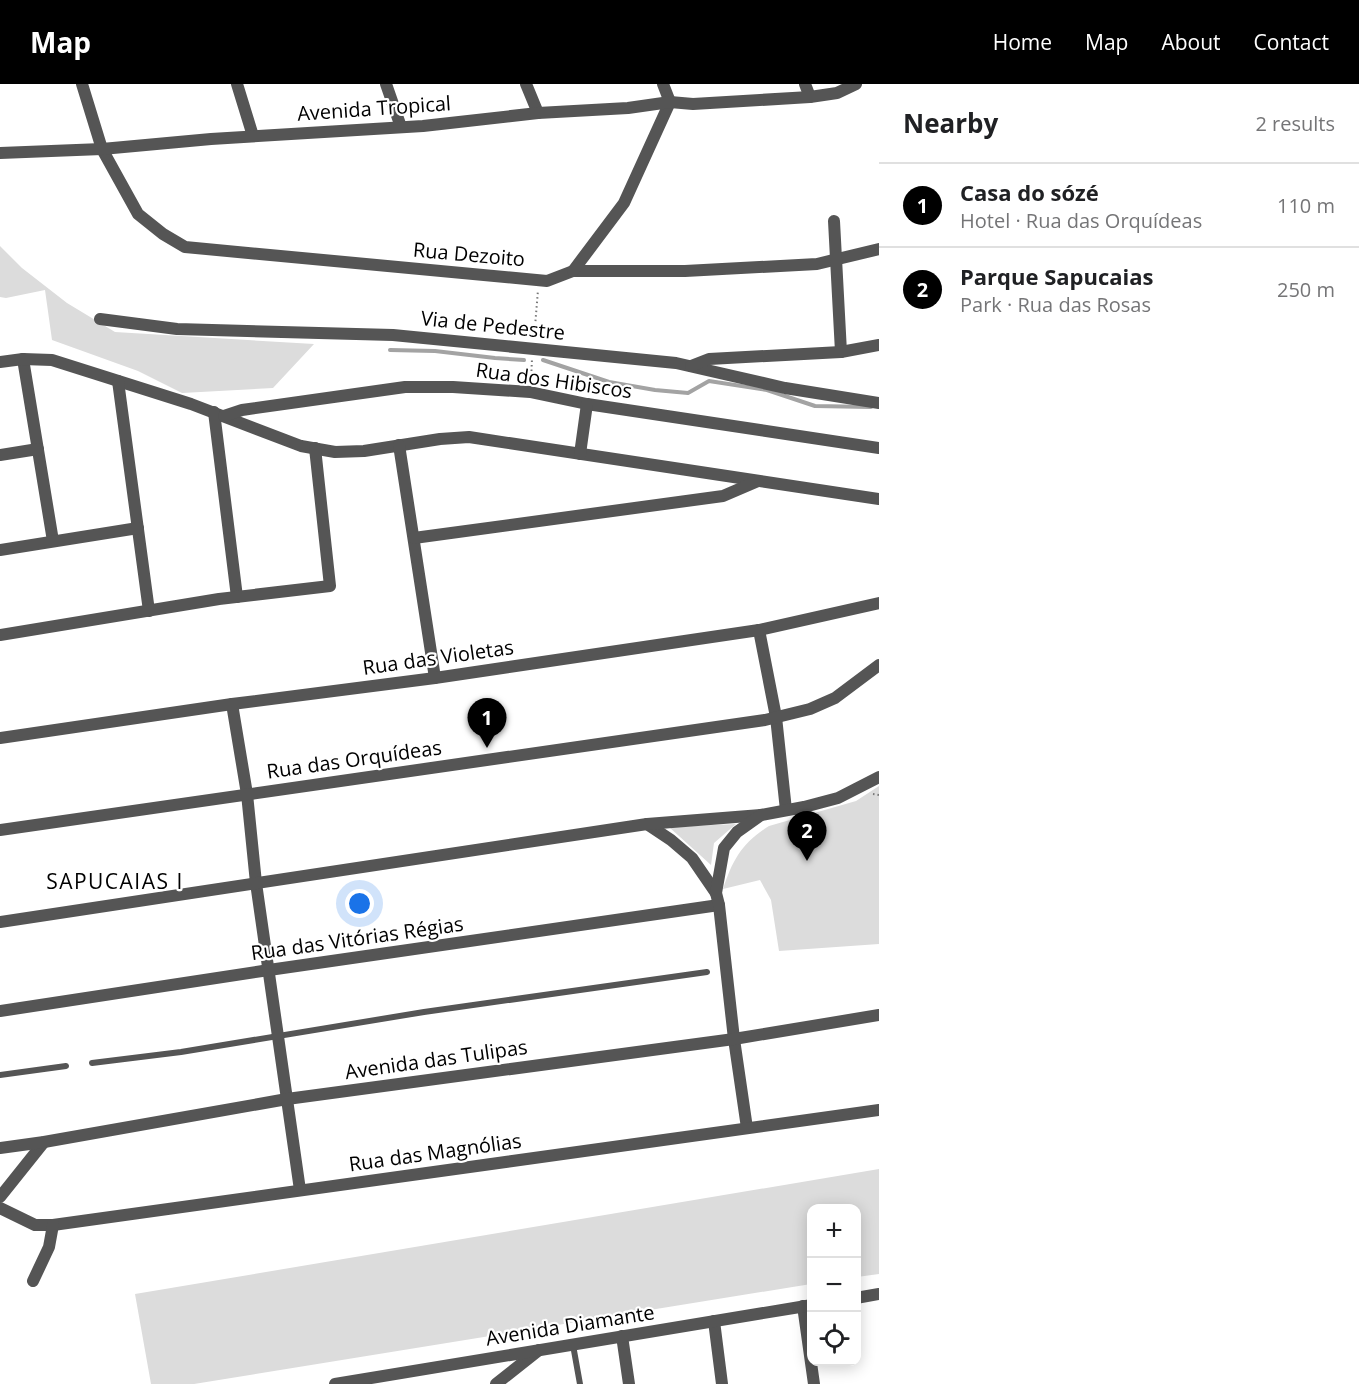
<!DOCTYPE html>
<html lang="en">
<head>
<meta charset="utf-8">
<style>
	:root { --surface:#fff; --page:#f2f2f2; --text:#202124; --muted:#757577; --line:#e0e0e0; --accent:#000 }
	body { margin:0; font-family:"Open Sans",sans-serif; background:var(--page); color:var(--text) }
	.controls { position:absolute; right:18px; bottom:18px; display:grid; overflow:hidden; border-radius:12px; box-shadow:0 3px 15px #0003 }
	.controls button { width:54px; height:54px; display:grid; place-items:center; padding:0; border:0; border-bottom:2px solid var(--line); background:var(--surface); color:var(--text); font:30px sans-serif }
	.you { position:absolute; left:360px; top:820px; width:21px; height:21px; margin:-15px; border:4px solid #fff; border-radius:50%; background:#1a73e8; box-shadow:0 0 0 9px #1a73e833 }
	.badge { display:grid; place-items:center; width:39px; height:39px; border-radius:50%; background:var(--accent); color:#fff; font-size:20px; font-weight:700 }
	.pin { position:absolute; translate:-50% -50px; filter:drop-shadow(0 2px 3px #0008) }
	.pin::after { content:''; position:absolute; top:32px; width:21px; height:18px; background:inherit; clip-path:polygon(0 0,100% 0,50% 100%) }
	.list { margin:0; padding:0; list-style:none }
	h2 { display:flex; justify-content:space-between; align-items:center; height:78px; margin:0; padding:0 24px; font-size:26px }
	h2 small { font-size:20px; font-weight:400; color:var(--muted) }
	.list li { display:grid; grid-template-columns:39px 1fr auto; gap:18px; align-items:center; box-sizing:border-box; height:84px; padding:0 24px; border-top:2px solid var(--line) }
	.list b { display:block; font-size:22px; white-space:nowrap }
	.list p { margin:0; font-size:20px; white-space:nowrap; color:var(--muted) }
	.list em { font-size:20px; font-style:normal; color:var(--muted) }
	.icon { flex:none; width:33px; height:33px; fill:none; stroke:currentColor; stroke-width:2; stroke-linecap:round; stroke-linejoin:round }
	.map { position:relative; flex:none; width:879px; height:1300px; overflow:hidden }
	header { display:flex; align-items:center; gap:36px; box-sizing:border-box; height:84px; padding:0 30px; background:var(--accent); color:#fff }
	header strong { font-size:28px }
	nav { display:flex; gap:33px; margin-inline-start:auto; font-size:21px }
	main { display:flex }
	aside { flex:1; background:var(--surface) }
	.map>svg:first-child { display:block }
	.green { fill:#dcdcdc }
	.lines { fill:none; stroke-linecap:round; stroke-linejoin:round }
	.stream { stroke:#a3a3a3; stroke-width:4 }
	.path { stroke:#777; stroke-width:2; stroke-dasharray:1.5 3; stroke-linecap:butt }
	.service { stroke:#555; stroke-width:6 }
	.minor { stroke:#555; stroke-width:12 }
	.tertiary { stroke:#555; stroke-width:12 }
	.labels { text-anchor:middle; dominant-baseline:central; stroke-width:4.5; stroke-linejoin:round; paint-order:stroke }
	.street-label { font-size:20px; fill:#000; stroke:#fff }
	.neighbourhood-label { font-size:21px; letter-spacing:1.5px; fill:#000; stroke:#fff }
</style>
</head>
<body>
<header>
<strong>Map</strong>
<nav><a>Home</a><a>Map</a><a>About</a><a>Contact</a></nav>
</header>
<main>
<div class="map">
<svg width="879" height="1300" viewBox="0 0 879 1300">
	<rect width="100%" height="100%" fill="#fff"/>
	<g class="green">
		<path d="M0 162 22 184 67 219 115 248 314 260 273 304 182 309 138 287 52 256 45 206 6 214 0 213Z"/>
		<path d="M879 702V860L779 867 771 816 760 796 723 805C733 775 742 759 769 742L856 717Z"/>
		<path d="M736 740 714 759 711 781 669 743Z"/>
		<path d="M879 1085V1190L857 1193 856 1124H812L811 1200 194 1300H151L135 1210Z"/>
	</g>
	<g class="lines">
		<g class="stream">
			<path d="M390 266 435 267 495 274 524 276"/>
			<path d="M543 276 609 298 655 306 688 309 709 297 767 306 815 322 871 323"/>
		</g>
		<g class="path">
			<path d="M534 255 538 206"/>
			<path d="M531 296 532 275"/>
			<path d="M873 710 879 711"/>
		</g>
		<g class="service">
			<path d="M92 979 181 968 424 928 707 888"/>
			<path d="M0 991 66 982"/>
			<path d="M573 1261 580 1300"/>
		</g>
		<g class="minor">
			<path d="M82 0 102 65 138 130 163 150 185 163 547 197 573 187H685L817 180 879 165"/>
			<path d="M237 0 253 52"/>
			<path d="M386 0 401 43"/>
			<path d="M526 0 538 29"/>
			<path d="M805 0 810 13"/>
			<path d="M834 137 841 268"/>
			<path d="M573 187 624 119 670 18 663 0"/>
			<path d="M100 235 177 245 393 251 676 279 785 304 879 319"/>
			<path d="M23 275 53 457"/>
			<path d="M0 278 23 275 52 276 191 320 301 362 335 368 364 367 440 355 469 353 879 415"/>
			<path d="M691 282 709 275 841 268 879 261"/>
			<path d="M118 297 149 527"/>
			<path d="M214 328 237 513"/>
			<path d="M224 332 242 326 405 303H453L530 308 587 320 879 364"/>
			<path d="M399 361 435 594"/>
			<path d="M580 370 587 320"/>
			<path d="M0 371 38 365"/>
			<path d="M414 454 723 412 758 397"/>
			<path d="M0 466 138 444"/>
			<path d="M759 546 776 633 786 726"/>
			<path d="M0 551 219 515 330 502 315 364"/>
			<path d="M232 620 247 710 256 799 300 1106"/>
			<path d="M0 654 232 620 435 594 759 546 879 519"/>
			<path d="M647 740 671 756 692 774 716 809"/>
			<path d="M0 746 765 636 810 625 835 614 879 581"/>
			<path d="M0 838 647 740 761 731"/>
			<path d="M0 927 269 886 719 821"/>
			<path d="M747 1044 734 955 719 821 716 809 724 764 737 748 761 731 804 723 838 714 879 693"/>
			<path d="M0 1113 44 1058"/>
			<path d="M0 1124 35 1141H53L879 1026"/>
			<path d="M33 1197 49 1163 53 1141"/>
			<path d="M803 1222 814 1300"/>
			<path d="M714 1237 722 1300"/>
			<path d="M622 1252 629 1300"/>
			<path d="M496 1300 539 1266"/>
		</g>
		<g class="tertiary">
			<path d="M0 69 102 65 211 55 423 42 538 29 628 24 670 18 693 20 810 13 837 9 856 0"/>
			<path d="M0 1064 44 1058 287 1015 734 955 879 931"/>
			<path d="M856 1214 879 1210"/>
			<path d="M335 1300 812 1221"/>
		</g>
	</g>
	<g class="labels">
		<g class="street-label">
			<text transform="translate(374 24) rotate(-4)">Avenida Tropical</text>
			<text transform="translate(469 170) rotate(5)">Rua Dezoito</text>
			<text transform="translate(493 241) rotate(6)">Via de Pedestre</text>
			<text transform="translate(554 296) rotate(8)">Rua dos Hibiscos</text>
			<text transform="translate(438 573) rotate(-8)">Rua das Violetas</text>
			<text transform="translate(354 675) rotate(-8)">Rua das Orquídeas</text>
			<text transform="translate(357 854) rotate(-8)">Rua das Vitórias Régias</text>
			<text transform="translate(436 975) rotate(-8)">Avenida das Tulipas</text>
			<text transform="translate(435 1068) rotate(-8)">Rua das Magnólias</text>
			<text transform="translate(570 1241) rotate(-9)">Avenida Diamante</text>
		</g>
		<g class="neighbourhood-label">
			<text x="115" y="797">SAPUCAIAS I</text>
		</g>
	</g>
</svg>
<div class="controls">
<button>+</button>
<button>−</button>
<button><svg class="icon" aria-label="locate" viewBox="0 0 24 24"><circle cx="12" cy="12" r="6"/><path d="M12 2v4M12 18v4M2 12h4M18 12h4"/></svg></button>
</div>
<div class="you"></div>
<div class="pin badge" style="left:487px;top:664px">1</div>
<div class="pin badge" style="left:807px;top:777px">2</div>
</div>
<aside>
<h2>Nearby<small>2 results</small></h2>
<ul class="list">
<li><span class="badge">1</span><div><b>Casa do sózé</b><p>Hotel · Rua das Orquídeas</p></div><em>110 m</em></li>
<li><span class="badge">2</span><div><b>Parque Sapucaias</b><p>Park · Rua das Rosas</p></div><em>250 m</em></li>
</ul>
</aside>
</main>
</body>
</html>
